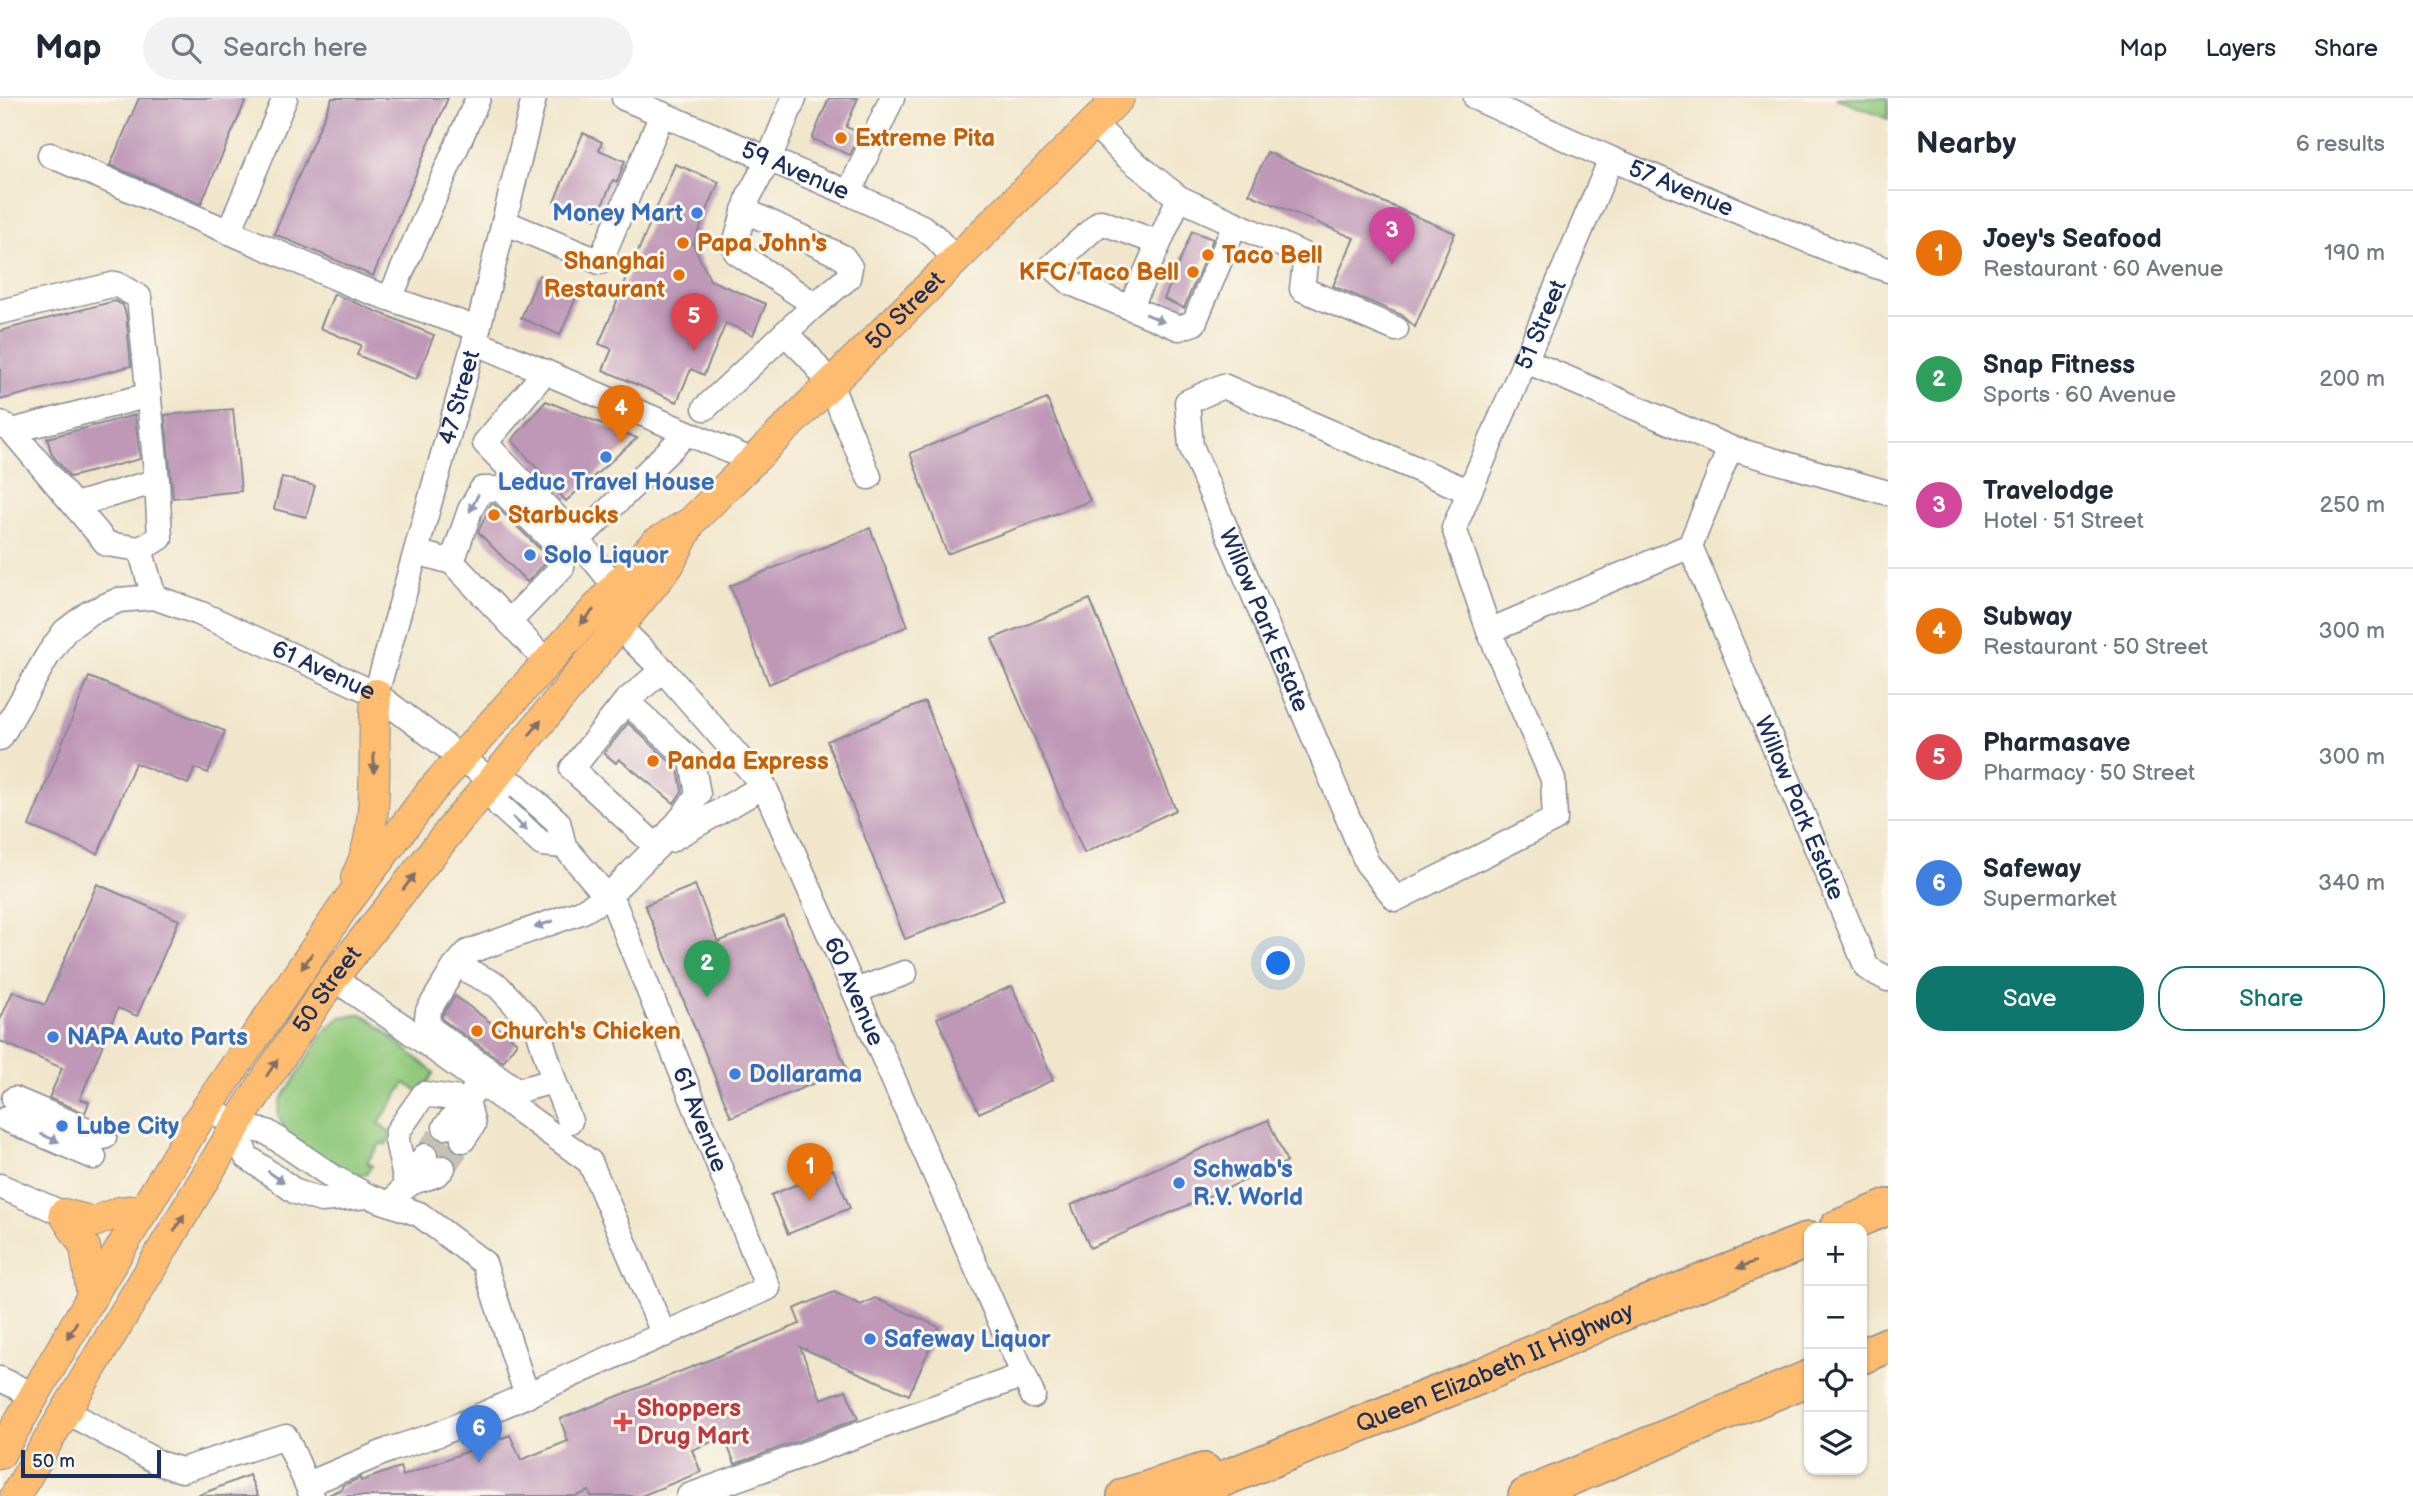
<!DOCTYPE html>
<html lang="en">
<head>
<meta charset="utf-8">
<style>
	:root { --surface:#fff; --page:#f2f2f3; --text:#1f2937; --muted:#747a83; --line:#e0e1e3; --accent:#0f766e }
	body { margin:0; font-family:"Balsamiq Sans",sans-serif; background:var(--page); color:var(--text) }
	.controls { position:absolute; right:21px; bottom:21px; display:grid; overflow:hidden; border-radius:14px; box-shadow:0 2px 5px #0004 }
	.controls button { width:63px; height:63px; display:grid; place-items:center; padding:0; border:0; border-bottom:2px solid var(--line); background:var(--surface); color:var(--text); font:35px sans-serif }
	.scale { position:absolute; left:21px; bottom:18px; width:140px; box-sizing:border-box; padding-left:7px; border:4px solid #1b2f5e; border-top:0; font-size:19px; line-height:24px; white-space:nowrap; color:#1b2f5e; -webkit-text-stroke:5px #fbf7ec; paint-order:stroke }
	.you { position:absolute; left:1279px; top:866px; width:24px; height:24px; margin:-18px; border:5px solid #fff; border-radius:50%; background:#1a73e8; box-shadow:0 0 0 10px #1a73e833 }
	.badge { display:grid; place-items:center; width:46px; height:46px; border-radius:50%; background:var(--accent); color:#fff; font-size:23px; font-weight:700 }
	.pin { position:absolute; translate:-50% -58px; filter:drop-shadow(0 2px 4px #0008) }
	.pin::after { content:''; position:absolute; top:37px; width:24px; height:21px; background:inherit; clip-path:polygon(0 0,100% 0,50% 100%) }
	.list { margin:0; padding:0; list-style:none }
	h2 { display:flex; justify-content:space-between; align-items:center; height:91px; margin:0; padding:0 28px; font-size:30px }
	h2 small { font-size:23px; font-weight:400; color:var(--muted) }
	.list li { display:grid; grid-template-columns:46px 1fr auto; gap:21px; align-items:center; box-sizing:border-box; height:126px; padding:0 28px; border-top:2px solid var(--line) }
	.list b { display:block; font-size:26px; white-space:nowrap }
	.list p { margin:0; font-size:23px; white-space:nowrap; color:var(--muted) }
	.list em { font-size:23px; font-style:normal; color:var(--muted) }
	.actions { display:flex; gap:14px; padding:21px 28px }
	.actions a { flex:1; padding:16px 0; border:2px solid var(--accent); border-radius:28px; text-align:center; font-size:24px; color:var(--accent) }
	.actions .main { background:var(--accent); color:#fff }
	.icon { flex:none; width:38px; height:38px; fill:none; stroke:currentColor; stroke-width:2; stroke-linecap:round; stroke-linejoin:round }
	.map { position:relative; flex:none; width:1888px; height:1398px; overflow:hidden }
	header { display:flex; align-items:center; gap:42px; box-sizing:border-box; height:98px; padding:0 35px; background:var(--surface); border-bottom:2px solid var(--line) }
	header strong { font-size:33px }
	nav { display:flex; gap:38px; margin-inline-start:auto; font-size:24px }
	.search { width:490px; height:63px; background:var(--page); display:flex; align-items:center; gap:18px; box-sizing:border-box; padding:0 24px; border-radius:38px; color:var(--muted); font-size:26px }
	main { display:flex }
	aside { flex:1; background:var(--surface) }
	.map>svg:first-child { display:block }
	.green { fill:#91c97c; stroke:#567c6d; stroke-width:2 }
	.building { fill:#bf98b8 }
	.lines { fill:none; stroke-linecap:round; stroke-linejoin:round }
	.minor-tunnel { stroke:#c6c1b5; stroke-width:24; stroke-dasharray:24 12; stroke-linecap:butt }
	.minor-casing { stroke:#868a94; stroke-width:27 }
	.major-casing { stroke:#868a94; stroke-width:32 }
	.highway-casing { stroke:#868a94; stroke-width:38 }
	.minor { stroke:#fff; stroke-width:24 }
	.major { stroke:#fdbc70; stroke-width:30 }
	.highway { stroke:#fdbc70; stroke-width:35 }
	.oneway { fill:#8d97ae }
	.oneway2 { fill:#816e66 }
	.food-dot { fill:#e8710a; stroke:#fbf7ec; stroke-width:2.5 }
	.shop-dot { fill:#3f7fe0; stroke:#fbf7ec; stroke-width:2.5 }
	.health-dot { fill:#e0444e; stroke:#fbf7ec; stroke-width:2.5 }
	.labels { text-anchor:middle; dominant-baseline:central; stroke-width:6; stroke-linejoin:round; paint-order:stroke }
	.food-label { font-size:24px; font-weight:bold; fill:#c56008; stroke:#fbf7ec; text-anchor:start }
	.street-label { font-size:24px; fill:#1b2f5e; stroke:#fbf7ec }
	.shop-label { font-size:24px; font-weight:bold; fill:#366cbe; stroke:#fbf7ec; text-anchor:start }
	.health-label { font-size:24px; font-weight:bold; fill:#be3a42; stroke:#fbf7ec; text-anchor:start }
</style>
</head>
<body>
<header>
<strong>Map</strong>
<div class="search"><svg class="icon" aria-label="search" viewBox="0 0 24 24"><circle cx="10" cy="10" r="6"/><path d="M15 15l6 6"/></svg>Search here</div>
<nav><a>Map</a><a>Layers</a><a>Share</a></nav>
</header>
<main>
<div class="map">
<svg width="1888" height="1398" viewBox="0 0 1888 1398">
	<rect width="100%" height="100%" fill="#fbf7ec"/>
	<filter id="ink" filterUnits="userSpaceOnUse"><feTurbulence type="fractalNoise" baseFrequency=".0143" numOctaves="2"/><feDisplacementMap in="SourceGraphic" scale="14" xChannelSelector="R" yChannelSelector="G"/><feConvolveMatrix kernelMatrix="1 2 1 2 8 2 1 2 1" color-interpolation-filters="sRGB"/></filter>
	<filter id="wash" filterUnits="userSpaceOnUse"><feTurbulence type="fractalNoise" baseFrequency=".00686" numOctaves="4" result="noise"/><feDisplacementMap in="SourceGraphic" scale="28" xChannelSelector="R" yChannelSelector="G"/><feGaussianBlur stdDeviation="1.57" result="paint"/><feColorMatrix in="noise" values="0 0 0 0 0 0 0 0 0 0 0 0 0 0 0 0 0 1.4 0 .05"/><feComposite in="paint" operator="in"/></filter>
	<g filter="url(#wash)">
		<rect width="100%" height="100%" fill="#f1e6cb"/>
		<g class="green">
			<path d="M1836 0H1888V21Z"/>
			<path d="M361 916 369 920 434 975 421 995 405 985 379 1025 392 1036 386 1047 381 1045 367 1064 372 1068 365 1076 356 1078 286 1038 278 1014 281 1002 325 933 340 919Z"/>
		</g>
		<g id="blocks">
			<g class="building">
				<path d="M139 0H247L201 106 110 67Z"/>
				<path d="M332 0H448L373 178 274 136Z"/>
				<path d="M829 0H858L846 29 860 35 850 57 812 41Z"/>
				<path d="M583 35 602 44 599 52 625 63 617 84 613 82 596 121 554 104Z"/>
				<path d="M1267 54 1455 135 1415 229 1402 217 1333 188 1354 140 1249 96Z"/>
				<path d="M675 66 719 84 693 146 710 182 766 206 753 237 726 225 704 277 691 271 677 304 603 272 612 251 599 246Z"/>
				<path d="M1192 133 1213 141 1184 210 1164 201Z"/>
				<path d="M539 177 578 195 560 237 521 220Z"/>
				<path d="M334 196 434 237 416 282 357 257 361 247 320 230Z"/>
				<path d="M115 203 123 207 126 217 131 268 0 302V233Z"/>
				<path d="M1047 301 1090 403 947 456 910 355Z"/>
				<path d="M546 303 637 340 566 403 512 342Z"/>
				<path d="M233 311 241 393 173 400 165 317Z"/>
				<path d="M135 317 140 361 70 379 52 357 47 340Z"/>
				<path d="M282 379 315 388 306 419 274 411Z"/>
				<path d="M491 406H494L547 458V463L527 484 478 434Z"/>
				<path d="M870 430 908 528 769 586 730 488Z"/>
				<path d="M1090 501 1176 712 1084 755 992 541Z"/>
				<path d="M89 579 225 633 208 675 195 670 188 686 135 665 98 756 29 728Z"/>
				<path d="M925 604 1004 802 905 841 827 643Z"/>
				<path d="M628 625 678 671 682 693 674 705 619 661 616 665 604 655Z"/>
				<path d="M97 786 179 822 137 918 118 910 80 1001 89 1004 85 1015 49 1000 62 970 0 943V922L13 893 45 907Z"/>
				<path d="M695 787 718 844 784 818 847 972 731 1019 645 807Z"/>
				<path d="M1012 888 1053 982 979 1015 937 920Z"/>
				<path d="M455 898 517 944 503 964 443 922 442 918Z"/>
				<path d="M1268 1022 1287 1064 1090 1150 1071 1107Z"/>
				<path d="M833 1071 850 1110 788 1136 771 1097Z"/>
				<path d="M834 1194 861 1207 875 1200 939 1229 909 1297 800 1249 821 1301 846 1292 858 1321 735 1366 724 1339 692 1352 701 1374 641 1398H591L589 1393 576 1398H327L343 1390 342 1388 360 1380 361 1383 400 1369 403 1378 510 1337 521 1362 568 1343 560 1321 800 1226 794 1211Z"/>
				<path d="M249 1377 258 1398H200L199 1397Z"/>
			</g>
		</g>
	</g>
	<g filter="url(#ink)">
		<use href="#blocks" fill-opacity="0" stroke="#868a94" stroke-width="2"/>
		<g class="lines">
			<g class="minor-tunnel">
				<path d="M425 1058 445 1029"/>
				<path d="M443 1070 463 1042"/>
			</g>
			<g class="minor-casing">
				<g id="minor">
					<path id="s1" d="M624 0 849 95 922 129 935 139 955 161"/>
					<path d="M794 0 769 61 749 98 734 149 736 154 815 207 785 235 810 260 830 286 869 379"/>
					<path id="s2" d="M1476 0 1611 61 1841 156 1888 172"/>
					<path d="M1094 26 1125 57 1179 100 1306 158 1302 191 1396 231"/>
					<path d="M50 57 360 190 478 231"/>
					<path d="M849 95 892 0"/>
					<path d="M744 112 843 159 850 169 848 180 815 207"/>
					<path d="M504 124 600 164 662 16"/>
					<path d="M229 134 285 0"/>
					<path d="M1159 145 1101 124 1052 168 1071 185 1179 230 1194 225 1235 126"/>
					<path d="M1135 199 1179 100"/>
					<path d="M390 200 478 0"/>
					<path d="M0 214 116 186 139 199 157 383 160 440 140 451 107 446 12 333 0 325"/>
					<path d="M475 244 753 363"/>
					<path d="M1524 262 1730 350 1888 395"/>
					<path d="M545 274 485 345 578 442 615 488"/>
					<path d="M705 310 785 235"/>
					<path d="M12 333 149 297"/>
					<path id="s3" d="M1468 393 1223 288 1187 304 1191 348 1367 765 1396 801 1555 721 1553 681 1489 533 1454 430 1611 61"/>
					<path d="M75 407 157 383"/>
					<path d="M578 442 687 335"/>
					<path id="s4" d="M1690 448 1867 870 1888 881"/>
					<path d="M140 451 154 499"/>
					<path d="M416 454 452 464 547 564"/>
					<path d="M452 464 470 412 482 391H500L562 452V469L509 524"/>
					<path id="s5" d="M618 528 663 572 764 688 1033 1298"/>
					<path d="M1489 533 1690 448 1730 350"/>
					<path id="s6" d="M376 596 478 231 534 0"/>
					<path d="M626 603 692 663 698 696 684 717 657 749"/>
					<path id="s7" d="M0 640 48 557 65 533 89 515 119 502 154 499 199 515 376 596 492 683 516 687 558 724 564 748 615 808 768 1190 439 1336 389 1352 308 1386"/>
					<path d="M492 683 499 707 542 746 564 748"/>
					<path d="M670 742 764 688"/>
					<path d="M470 874 498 888 538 931 554 983 570 1023"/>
					<path d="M333 880 401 927 590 1064 664 1237"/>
					<path d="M855 893 905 875"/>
					<path d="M554 983 520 992 515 991 431 931 427 920 428 913 454 870 468 854 581 814 607 799 657 749 572 671 626 603 663 572"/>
					<path d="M14 1001 104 1039"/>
					<path d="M207 1008 236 1028 267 1034 333 1079 368 1098 419 1116 484 1165 527 1298"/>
					<path d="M6 1021 94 1059"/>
					<path d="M236 1028 246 1058 296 1094 321 1102 368 1098"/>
					<path d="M445 1029 467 1002 473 1027 463 1042"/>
					<path d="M406 1085 397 1042 398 1033 424 996 467 1002 480 985"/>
					<path d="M406 1085 425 1058"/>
					<path d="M0 1088 64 1116"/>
					<path d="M398 1097C414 1075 432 1085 443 1070"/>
					<path d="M0 1281 34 1297"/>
					<path d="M64 1312 161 1366 182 1372 286 1339 312 1398"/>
					<path d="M689 1398 1024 1277"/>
				</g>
			</g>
			<g class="major-casing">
				<g id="major">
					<path d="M356 779C360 771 364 762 366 754 379 707 372 646 376 596"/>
					<path d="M64 1116 85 1149 92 1198"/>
					<path d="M64 1116 94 1124 119 1114 145 1111"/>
					<path id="s8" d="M0 1356 92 1198 197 1024 345 807 431 693 654 446 691 424 1119 0"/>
					<path id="s9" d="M15 1398 245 1013 333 880 460 720 492 683 669 467 691 424"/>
				</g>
			</g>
			<g class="highway-casing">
				<g id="highway">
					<path d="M1837 1130 1888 1109"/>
					<path d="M1862 1258 1888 1247"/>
					<path d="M1125 1398 1204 1373"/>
					<path id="s10" d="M1180 1398 1481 1278 1625 1214 1809 1142"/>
					<path d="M1526 1398 1809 1280"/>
				</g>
			</g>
			<use href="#minor" class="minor"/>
			<use href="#major" class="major"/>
			<use href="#highway" class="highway"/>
		</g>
		<defs><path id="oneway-solid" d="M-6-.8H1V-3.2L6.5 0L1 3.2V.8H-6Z" transform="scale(1.75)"/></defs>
		<g class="oneway">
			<use href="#oneway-solid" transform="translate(1155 220) rotate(23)"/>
			<use href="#oneway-solid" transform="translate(474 405) rotate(116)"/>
			<use href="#oneway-solid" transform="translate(520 726) rotate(43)"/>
			<use href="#oneway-solid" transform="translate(544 826) rotate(161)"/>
			<use href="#oneway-solid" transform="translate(50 1040) rotate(23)"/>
			<use href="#oneway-solid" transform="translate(276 1079) rotate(35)"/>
		</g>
		<g class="oneway2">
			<use href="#oneway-solid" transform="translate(587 519) rotate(132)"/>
			<use href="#oneway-solid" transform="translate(535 630) rotate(-51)"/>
			<use href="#oneway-solid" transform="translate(374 665) rotate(89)"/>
			<use href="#oneway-solid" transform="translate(409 784) rotate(-52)"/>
			<use href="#oneway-solid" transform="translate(307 863) rotate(124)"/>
			<use href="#oneway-solid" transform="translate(272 970) rotate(-56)"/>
			<use href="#oneway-solid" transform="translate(179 1125) rotate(-59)"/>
			<use href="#oneway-solid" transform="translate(1746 1167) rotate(159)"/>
			<use href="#oneway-solid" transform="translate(72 1232) rotate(120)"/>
		</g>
	</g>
	<g class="food-dot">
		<circle cx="841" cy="40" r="7"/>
		<circle cx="683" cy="145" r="7"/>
		<circle cx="1208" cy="157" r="7"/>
		<circle cx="1193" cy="174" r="7"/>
		<circle cx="679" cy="177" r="7"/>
		<circle cx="494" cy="417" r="7"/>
		<circle cx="653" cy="663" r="7"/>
		<circle cx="477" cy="933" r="7"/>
	</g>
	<g class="shop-dot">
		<circle cx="697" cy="115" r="7"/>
		<circle cx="606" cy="359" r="7"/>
		<circle cx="530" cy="457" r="7"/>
		<circle cx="53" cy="939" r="7"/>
		<circle cx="735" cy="976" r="7"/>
		<circle cx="62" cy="1028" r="7"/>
		<circle cx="1179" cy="1085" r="7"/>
		<circle cx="870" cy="1241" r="7"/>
	</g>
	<path class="health-dot" d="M619.5 1313.5h7v7h7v7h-7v7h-7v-7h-7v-7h7z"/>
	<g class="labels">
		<g class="food-label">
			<text x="855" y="40">Extreme Pita</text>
			<text x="697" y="145">Papa John's</text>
			<text x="1222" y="157">Taco Bell</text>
			<text x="665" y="163" text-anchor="end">Shanghai<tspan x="665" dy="28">Restaurant</tspan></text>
			<text x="1179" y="174" text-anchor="end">KFC/Taco Bell</text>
			<text x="508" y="417">Starbucks</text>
			<text x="667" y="663">Panda Express</text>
			<text x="491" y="933">Church's Chicken</text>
		</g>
		<g class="street-label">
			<text stroke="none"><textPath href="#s1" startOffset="186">59 Avenue</textPath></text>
			<text stroke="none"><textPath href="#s2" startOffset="224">57 Avenue</textPath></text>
			<text stroke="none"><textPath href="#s8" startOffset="1468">50 Street</textPath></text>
			<text stroke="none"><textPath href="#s3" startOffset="1558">51 Street</textPath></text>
			<text stroke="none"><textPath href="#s6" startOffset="308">47 Street</textPath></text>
			<text stroke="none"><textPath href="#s3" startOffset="539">Willow Park Estate</textPath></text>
			<text stroke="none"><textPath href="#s7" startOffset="408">61 Avenue</textPath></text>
			<text stroke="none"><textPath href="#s4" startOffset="284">Willow Park Estate</textPath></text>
			<text stroke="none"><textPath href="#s9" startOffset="595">50 Street</textPath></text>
			<text stroke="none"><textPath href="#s5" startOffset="441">60 Avenue</textPath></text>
			<text stroke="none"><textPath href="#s7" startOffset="1024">61 Avenue</textPath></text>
			<text stroke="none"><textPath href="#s10" startOffset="340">Queen Elizabeth II Highway</textPath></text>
		</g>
		<g class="shop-label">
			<text x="683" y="115" text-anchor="end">Money Mart</text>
			<text x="606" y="384" text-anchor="middle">Leduc Travel House</text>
			<text x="544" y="457">Solo Liquor</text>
			<text x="67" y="939">NAPA Auto Parts</text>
			<text x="749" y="976">Dollarama</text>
			<text x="76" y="1028">Lube City</text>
			<text x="1193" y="1071">Schwab's<tspan x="1193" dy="28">R.V. World</tspan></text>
			<text x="884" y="1241">Safeway Liquor</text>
		</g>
		<g class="health-label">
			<text x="637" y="1310">Shoppers<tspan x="637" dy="28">Drug Mart</tspan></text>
		</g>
	</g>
</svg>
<div class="controls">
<button>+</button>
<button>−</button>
<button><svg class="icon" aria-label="locate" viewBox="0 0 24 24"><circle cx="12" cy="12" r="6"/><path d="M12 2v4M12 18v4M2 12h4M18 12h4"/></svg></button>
<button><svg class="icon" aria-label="layers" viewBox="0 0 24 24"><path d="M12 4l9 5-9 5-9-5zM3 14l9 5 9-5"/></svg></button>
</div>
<div class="scale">50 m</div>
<div class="you"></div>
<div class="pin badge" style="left:810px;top:1103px;background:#e8710a">1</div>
<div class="pin badge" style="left:707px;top:900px;background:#2e9e5b">2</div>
<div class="pin badge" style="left:1392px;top:167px;background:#d1479c">3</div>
<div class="pin badge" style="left:621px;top:345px;background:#e8710a">4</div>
<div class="pin badge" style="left:694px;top:253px;background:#e0444e">5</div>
<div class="pin badge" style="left:479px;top:1365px;background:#3f7fe0">6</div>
</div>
<aside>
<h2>Nearby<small>6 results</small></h2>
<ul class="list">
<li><span class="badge" style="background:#e8710a">1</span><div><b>Joey's Seafood</b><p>Restaurant · 60 Avenue</p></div><em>190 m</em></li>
<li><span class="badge" style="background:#2e9e5b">2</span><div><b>Snap Fitness</b><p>Sports · 60 Avenue</p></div><em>200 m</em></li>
<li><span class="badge" style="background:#d1479c">3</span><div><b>Travelodge</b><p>Hotel · 51 Street</p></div><em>250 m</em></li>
<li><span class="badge" style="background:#e8710a">4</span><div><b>Subway</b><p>Restaurant · 50 Street</p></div><em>300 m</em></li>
<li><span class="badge" style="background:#e0444e">5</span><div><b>Pharmasave</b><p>Pharmacy · 50 Street</p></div><em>300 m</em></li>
<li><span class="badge" style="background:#3f7fe0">6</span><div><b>Safeway</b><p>Supermarket</p></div><em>340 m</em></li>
</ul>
<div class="actions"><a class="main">Save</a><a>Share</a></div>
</aside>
</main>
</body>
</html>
